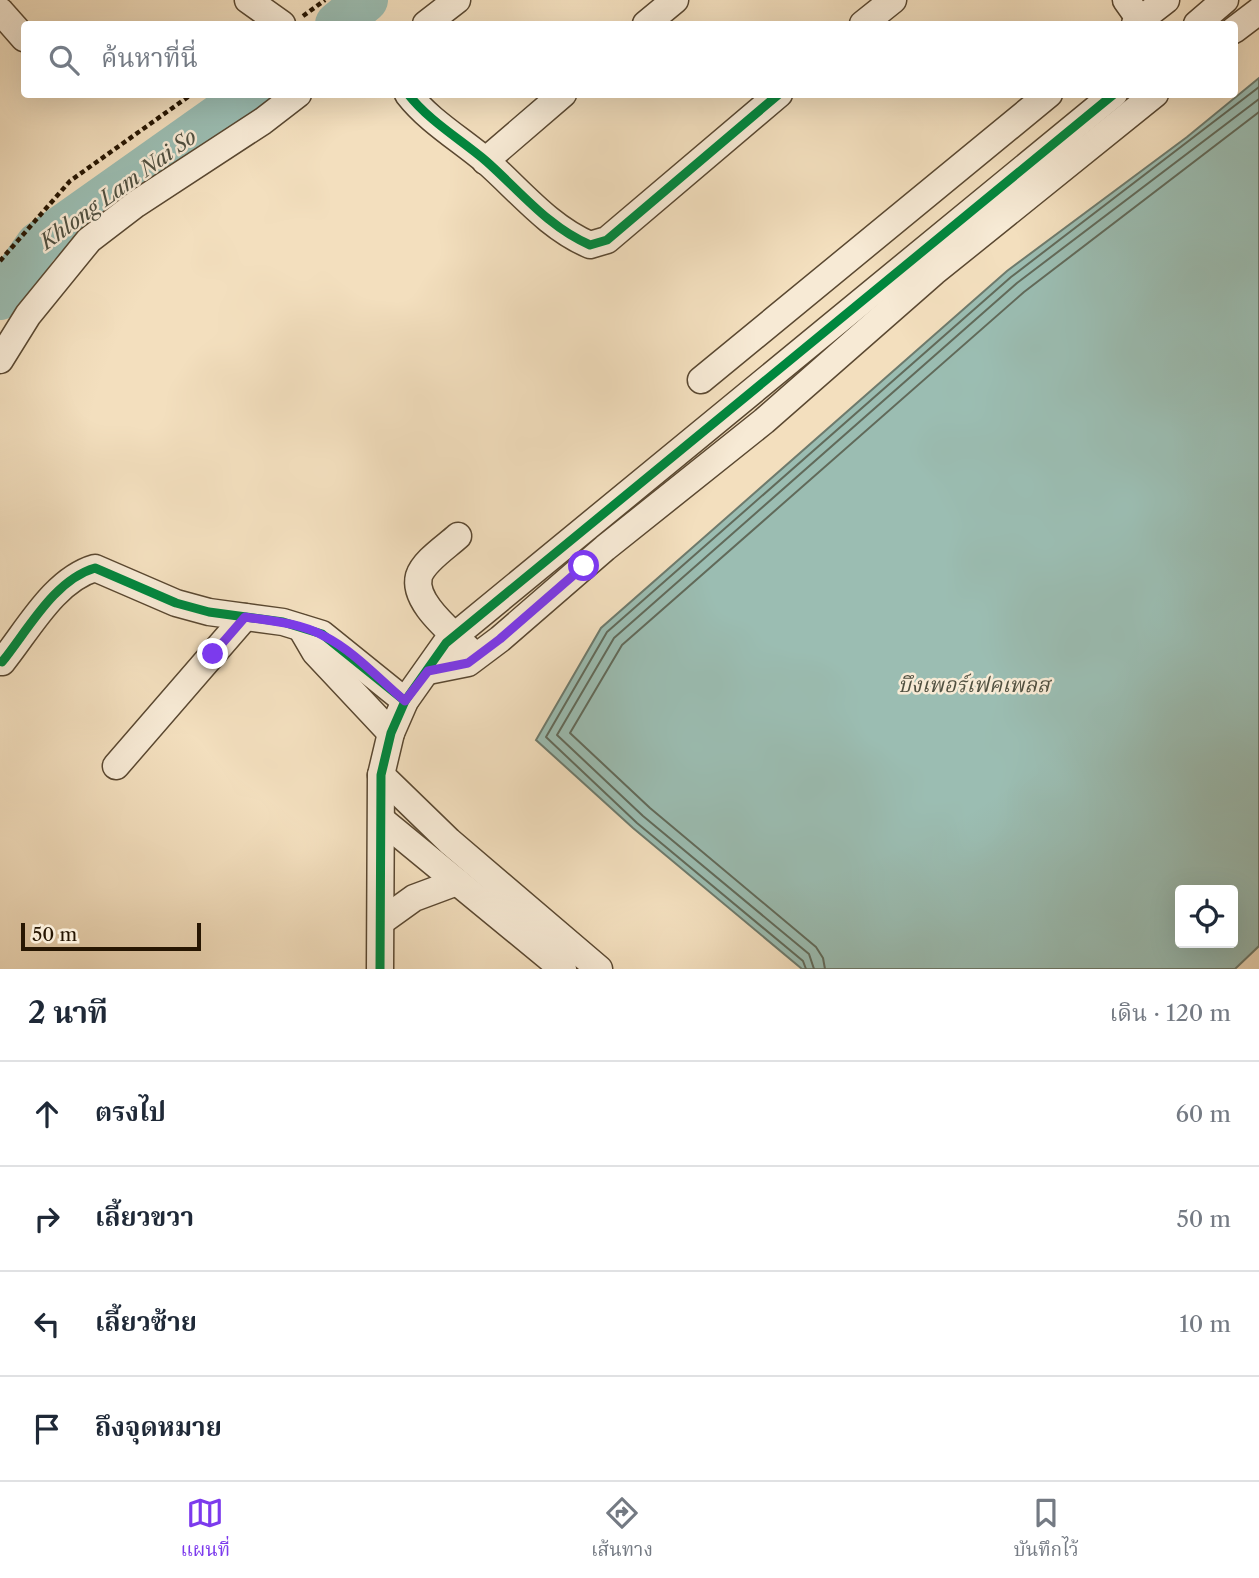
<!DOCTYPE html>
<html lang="th">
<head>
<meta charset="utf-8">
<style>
	:root { --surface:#fff; --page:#f2f2f3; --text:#1f2937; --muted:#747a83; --line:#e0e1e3; --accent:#7c3aed }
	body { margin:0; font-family:"Libre Caslon Text","Noto Serif Thai",serif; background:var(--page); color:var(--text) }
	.controls { position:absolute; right:21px; bottom:21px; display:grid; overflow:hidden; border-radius:7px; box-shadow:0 7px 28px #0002 }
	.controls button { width:63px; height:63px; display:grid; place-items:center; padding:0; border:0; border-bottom:2px solid var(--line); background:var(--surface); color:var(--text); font:35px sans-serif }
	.scale { position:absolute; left:21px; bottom:18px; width:180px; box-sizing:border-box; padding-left:7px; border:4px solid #271602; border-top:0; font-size:19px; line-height:24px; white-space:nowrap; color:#271602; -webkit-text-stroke:5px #f7ead5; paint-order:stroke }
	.stop { position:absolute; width:21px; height:21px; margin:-16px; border:5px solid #7c3aed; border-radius:50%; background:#fff }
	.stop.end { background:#7c3aed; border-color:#fff; box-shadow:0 2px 7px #0008 }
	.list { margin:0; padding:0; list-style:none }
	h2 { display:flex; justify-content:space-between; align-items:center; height:91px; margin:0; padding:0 28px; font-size:30px }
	h2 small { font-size:23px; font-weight:400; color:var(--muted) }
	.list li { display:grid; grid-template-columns:46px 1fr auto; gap:21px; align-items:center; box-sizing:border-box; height:105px; padding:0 28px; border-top:2px solid var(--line) }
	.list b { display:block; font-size:26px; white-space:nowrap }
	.list em { font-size:23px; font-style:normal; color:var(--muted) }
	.icon { flex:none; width:38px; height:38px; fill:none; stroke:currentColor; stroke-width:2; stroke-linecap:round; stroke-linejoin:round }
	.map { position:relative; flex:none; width:1259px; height:969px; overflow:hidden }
	.search { position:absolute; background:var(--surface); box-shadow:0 7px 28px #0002; left:21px; right:21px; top:21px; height:77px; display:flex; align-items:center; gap:18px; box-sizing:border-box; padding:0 24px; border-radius:7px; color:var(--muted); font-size:26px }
	.sheet { height:511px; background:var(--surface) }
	nav { display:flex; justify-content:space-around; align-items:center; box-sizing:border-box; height:98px; border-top:2px solid var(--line); background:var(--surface); font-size:19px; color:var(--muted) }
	nav a { display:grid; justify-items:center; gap:4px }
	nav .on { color:var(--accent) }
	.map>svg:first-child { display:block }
	.water { fill:#9bbdb2; stroke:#6d7a6c; stroke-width:2; fill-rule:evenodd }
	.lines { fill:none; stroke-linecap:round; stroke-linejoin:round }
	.shore { stroke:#616a5a; stroke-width:2 }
	.river { stroke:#9bbdb2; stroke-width:44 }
	.minor-casing { stroke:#5a4831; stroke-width:29 }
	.path { stroke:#271602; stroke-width:4.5; stroke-dasharray:5 3.5; stroke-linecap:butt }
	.minor { stroke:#f7ead5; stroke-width:26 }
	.cycleway-casing { stroke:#f7ead5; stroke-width:13 }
	.cycleway { stroke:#00873e; stroke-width:9 }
	.route { stroke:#7c3aed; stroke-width:9 }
	.labels { text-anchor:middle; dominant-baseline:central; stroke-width:5; stroke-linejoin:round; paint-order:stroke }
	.water-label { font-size:21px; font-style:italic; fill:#505040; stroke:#f7ead5 }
</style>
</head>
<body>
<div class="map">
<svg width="1259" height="969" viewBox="0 0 1259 969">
	<rect width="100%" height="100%" fill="#f3dfbe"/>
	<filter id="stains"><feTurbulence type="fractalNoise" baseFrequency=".00286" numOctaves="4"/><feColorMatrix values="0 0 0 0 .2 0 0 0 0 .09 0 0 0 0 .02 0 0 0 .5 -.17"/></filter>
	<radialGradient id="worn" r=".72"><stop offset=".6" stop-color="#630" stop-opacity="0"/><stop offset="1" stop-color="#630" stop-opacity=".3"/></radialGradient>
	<path class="water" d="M1259 78V946L1235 969H802L633 828 536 740 601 628 1007 271 1187 137ZM1180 890H1233V943H1180Z"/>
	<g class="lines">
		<g class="shore">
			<path d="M806 969 803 961 637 823 546 737 607 632 1011 277 1259 87"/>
			<path d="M814 969 809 954 643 816 557 735 614 638 1017 283 1259 99"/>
			<path d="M825 969 823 958 816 947 650 808 570 733 622 645 1024 292 1259 112"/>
		</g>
		<g class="river">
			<path d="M337 24 366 0"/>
			<path d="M0 298 38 244 250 94"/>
		</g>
		<g class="minor-casing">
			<g id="minor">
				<path d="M248 0 282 24"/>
				<path d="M1126 0 1143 24"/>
				<path d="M0 11 24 38"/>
				<path d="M426 24 457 0"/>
				<path d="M646 24 675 0"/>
				<path d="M863 24 893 0"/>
				<path d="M1135 24 1166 0"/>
				<path d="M1197 24 1225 0"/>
				<path d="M1234 30 1259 11"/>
				<path d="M408 94C429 121 460 139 486 161 520 191 548 227 590 245L607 240 779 94"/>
				<path d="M485 161 563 94"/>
				<path d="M0 360 28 315 89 240 136 204 263 121 298 94"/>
				<path d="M701 380 1049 94"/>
				<path d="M458 536C446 547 424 561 419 576 412 602 452 632 467 648"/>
				<path d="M301 628 315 652 391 733"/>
				<path d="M2 662C28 630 54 580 95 568L176 603 209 612 283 622 322 634 405 701"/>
				<path d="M428 671 468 663 500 639 605 548 764 421 934 272 1155 94"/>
				<path d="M116 766 245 617"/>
				<path d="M381 775 449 841 599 969"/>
				<path d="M383 821 563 969"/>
				<path d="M382 921 414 898 457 882"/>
				<path d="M380 969 381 775 391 733 405 701 446 643 1114 94"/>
			</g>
		</g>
		<g class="path">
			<path d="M303 16 325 0"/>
			<path d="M0 261 70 181 192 94"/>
		</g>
		<use href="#minor" class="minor"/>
		<g class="cycleway-casing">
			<g id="cycleway">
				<path d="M408 94C429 121 460 139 486 161 520 191 548 227 590 245L607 240 779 94"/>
				<path d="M2 662C28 630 54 580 95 568L176 603 209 612 283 622 322 634 405 701"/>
				<path d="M380 969 381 775 391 733 405 701 446 643 1114 94"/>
			</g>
		</g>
		<use href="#cycleway" class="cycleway"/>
	</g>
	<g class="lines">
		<path class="route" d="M213 654 245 617C272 621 300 623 324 636 354 651 380 680 405 701L428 671 468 663 500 639 584 566"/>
	</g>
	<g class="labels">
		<g class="water-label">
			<text transform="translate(118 189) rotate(-36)">Khlong Lam Nai So</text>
			<text x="974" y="684">บึงเพอร์เฟคเพลส</text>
		</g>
	</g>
	<rect width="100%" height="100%" filter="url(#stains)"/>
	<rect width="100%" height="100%" fill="url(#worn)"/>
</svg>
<div class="controls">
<button><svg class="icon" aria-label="locate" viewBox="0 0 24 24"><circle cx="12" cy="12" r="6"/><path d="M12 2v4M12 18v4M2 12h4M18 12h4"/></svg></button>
</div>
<div class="scale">50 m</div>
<div class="stop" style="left:584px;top:566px"></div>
<div class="stop end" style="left:213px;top:654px"></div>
<div class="search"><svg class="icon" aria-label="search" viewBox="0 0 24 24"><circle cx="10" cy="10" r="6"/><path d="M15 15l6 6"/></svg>ค้นหาที่นี่</div>
</div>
<section class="sheet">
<h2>2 นาที<small>เดิน · 120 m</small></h2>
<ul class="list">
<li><svg class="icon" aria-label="ahead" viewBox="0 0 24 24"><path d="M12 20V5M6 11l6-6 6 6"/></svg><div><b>ตรงไป</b></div><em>60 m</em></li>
<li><svg class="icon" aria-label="right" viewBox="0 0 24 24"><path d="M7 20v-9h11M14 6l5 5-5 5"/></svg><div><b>เลี้ยวขวา</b></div><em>50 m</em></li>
<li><svg class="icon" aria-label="left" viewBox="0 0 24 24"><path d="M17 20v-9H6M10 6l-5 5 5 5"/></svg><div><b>เลี้ยวซ้าย</b></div><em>10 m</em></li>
<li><svg class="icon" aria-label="arrive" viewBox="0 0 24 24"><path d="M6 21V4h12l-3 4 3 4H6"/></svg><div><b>ถึงจุดหมาย</b></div></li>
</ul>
</section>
<nav>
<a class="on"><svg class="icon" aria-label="map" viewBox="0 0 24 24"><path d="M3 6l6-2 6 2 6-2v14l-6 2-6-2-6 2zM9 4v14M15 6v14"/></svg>แผนที่</a>
<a><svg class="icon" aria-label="directions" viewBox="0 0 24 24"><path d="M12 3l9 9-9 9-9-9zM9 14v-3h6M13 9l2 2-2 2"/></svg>เส้นทาง</a>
<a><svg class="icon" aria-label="saved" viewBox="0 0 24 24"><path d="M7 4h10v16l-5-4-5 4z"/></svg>บันทึกไว้</a>
</nav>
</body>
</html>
